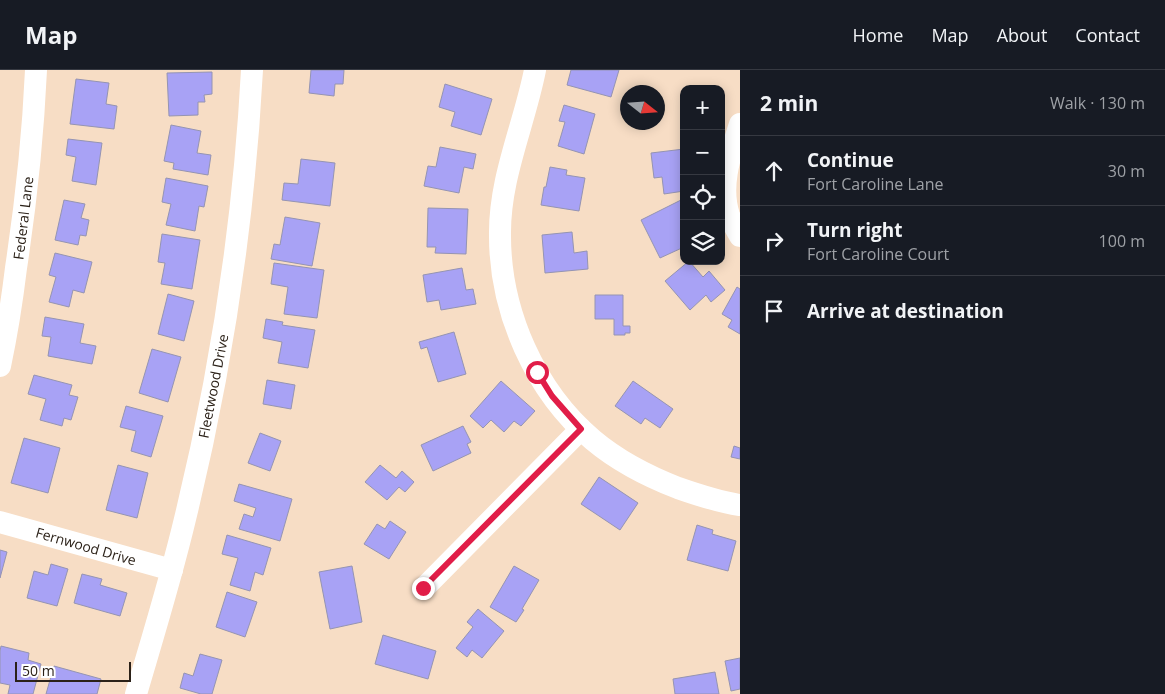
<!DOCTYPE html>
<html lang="en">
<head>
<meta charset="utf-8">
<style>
	:root { --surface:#171b24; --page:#20242c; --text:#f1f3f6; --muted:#9ea1a6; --line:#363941 }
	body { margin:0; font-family:"Open Sans",sans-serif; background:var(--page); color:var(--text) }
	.controls { position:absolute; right:15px; top:15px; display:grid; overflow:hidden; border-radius:10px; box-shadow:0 2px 12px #0003 }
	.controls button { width:45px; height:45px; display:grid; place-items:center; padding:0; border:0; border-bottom:1px solid var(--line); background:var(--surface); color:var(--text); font:25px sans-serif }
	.compass { position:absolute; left:620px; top:15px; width:45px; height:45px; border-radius:50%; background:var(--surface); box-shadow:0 2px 12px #0003; rotate:107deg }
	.scale { position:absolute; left:15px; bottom:12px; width:116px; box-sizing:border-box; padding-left:5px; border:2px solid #2b2118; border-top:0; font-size:14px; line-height:18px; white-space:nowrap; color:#2b2118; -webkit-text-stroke:4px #fff; paint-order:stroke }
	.stop { position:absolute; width:15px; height:15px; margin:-11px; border:4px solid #e11d48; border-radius:50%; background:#fff }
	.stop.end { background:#e11d48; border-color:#fff; box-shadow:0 1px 5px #0008 }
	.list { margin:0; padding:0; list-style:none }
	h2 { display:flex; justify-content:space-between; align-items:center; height:65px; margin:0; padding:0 20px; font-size:21px }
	h2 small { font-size:16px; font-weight:400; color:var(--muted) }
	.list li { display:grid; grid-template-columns:32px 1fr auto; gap:15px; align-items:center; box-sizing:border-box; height:70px; padding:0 20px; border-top:1px solid var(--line) }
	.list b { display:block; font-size:19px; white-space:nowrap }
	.list p { margin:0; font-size:16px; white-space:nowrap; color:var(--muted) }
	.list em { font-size:16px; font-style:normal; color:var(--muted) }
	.icon { flex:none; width:28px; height:28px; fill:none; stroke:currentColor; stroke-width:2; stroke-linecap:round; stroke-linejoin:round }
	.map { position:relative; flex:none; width:740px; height:624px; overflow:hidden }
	header { display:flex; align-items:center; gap:30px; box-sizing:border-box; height:70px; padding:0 25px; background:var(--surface); border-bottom:1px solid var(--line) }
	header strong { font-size:24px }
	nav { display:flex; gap:28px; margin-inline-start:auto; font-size:18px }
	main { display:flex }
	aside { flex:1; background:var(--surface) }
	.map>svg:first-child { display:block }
	.building { fill:#a8a2f5; stroke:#9594b2 }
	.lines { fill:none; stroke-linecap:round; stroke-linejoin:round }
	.minor { stroke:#fff; stroke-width:22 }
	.route { stroke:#e11d48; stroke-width:6 }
	.labels { text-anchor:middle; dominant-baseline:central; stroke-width:4; stroke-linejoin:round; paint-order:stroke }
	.street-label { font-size:14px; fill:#2b2118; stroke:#fff }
</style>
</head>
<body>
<header>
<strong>Map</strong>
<nav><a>Home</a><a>Map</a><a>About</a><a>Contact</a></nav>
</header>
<main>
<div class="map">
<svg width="740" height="624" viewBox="0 0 740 624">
	<rect width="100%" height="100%" fill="#f7ddc5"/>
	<g class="building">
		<path d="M311 0H344L343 14H335L334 26 309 23Z"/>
		<path d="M571 0H619L611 27 567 15Z"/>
		<path d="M212 2V24L204 25 205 32H198V45L169 46 167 3Z"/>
		<path d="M76 9 109 13 106 34 117 36 114 59 70 54Z"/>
		<path d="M445 14 492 29 481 65 451 56 455 42 439 37Z"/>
		<path d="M564 35 595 44 584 84 558 76 565 52 559 51Z"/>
		<path d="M171 55 201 61 197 83 211 85 208 105 173 99 174 93 164 91Z"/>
		<path d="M68 69 102 73 96 115 72 111 76 87 66 85Z"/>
		<path d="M440 77 476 84 473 99 464 97 459 123 424 116 428 96 436 97Z"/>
		<path d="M684 79V121L664 124 662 107 654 108 651 83Z"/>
		<path d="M301 89 335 93 330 136 282 130 284 113 298 114Z"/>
		<path d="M550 97 567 100 566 105 585 108 579 141 541 135 544 117H546Z"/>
		<path d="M166 108 208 116 204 137 199 136 195 161 166 155 171 134 162 132Z"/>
		<path d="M683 129 684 177 660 188 641 150Z"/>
		<path d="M64 130 85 134 81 148 89 150 86 166 80 165 78 175 55 170Z"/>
		<path d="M428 138 468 139 466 184 435 183 436 177H427Z"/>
		<path d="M285 147 320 153 312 196 271 189 274 174 280 175Z"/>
		<path d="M572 162 574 183 587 181 588 199 545 203 542 165Z"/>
		<path d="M162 164 200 170 192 219 161 214 165 193 158 192Z"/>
		<path d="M55 183 92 192 84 223 73 220 69 237 49 232 56 207 49 205Z"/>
		<path d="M689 191 703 207 709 201 725 220 711 232 706 225 690 240 665 211Z"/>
		<path d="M274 193 324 200 317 248 284 244 288 217 271 214Z"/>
		<path d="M462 198 466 220 473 219 476 234 441 240 439 230 427 232 423 205Z"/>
		<path d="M737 217 740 219V264L728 257 732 250 722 244Z"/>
		<path d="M168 224 194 231 184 271 158 264Z"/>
		<path d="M595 225H623V256H630V263H625V265H614V249H595Z"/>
		<path d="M45 247 84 254 80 273 96 276 92 294 48 286 51 267 42 266Z"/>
		<path d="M266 249 283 252 282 255 315 260 308 298 278 293 282 272 263 268Z"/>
		<path d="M454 262 466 304 438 312 427 277 421 279 419 272Z"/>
		<path d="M152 279 181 287 168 332 139 323Z"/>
		<path d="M34 305 72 315 69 325 78 327 71 350 64 348 62 356 40 350 46 329 28 324Z"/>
		<path d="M267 310 295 315 291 339 263 334Z"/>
		<path d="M501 311 535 341 521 356 514 351 504 362 491 350 483 358 470 346Z"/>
		<path d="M633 311 673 339 660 358 645 348 641 354 615 336Z"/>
		<path d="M126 336 163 346 151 387 131 381 136 361 120 357Z"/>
		<path d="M463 356 471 372 467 374 471 383 433 401 421 375Z"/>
		<path d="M260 363 281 371 270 401 248 393Z"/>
		<path d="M24 368 60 378 48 423 11 413Z"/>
		<path d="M734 376 740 378V389L731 387Z"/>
		<path d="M118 395 148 403 137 448 106 440Z"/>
		<path d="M380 395 396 408 402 401 414 412 405 422 399 417 387 430 365 412Z"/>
		<path d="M599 407 638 433 620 460 581 434Z"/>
		<path d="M239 414 292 429 280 471 239 459 244 444 253 447 256 438 234 431Z"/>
		<path d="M390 451 406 462 389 489 364 474 377 454 385 459Z"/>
		<path d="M697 455 713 460 712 464 736 471 728 501 687 490Z"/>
		<path d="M227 465 271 478 263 505 255 502 250 521 230 515 238 488 222 484Z"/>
		<path d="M0 480 7 482 0 508Z"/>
		<path d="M51 494 68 499 57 536 27 528 34 501 48 505Z"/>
		<path d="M352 496 362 552 330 559 319 502Z"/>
		<path d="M514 496 539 510 522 539 524 540 516 552 490 537Z"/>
		<path d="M82 504 102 509 100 515 127 523 120 546 74 533Z"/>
		<path d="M227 522 257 532 245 567 216 557Z"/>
		<path d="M478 539 504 561 482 588 472 580 467 587 456 578 473 557 467 552Z"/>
		<path d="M383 565 436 581 428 609 375 594Z"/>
		<path d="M1 576 29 583 28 590 41 594 33 624H8L10 615 0 613V581Z"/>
		<path d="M200 584 222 590 212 624H201L180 618 184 603 193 606Z"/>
		<path d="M740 588V619L731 621 725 591Z"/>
		<path d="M54 596 101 609 97 624H46Z"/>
		<path d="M715 602 719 624H675L673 609Z"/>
	</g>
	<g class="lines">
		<g class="minor">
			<path d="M535 0C524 56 499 108 500 166 500 242 535 321 593 370 618 391 647 406 678 418 698 425 719 432 740 435"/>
			<path d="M740 54C731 83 719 115 729 145 732 153 736 159 740 166"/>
			<path d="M0 296C7 263 12 231 16 198 26 132 33 66 36 0"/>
			<path d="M0 452 172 500"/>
			<path d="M423 519 581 359"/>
			<path d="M136 624C153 566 171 508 185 449 221 302 244 151 252 0"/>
		</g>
	</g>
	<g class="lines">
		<path class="route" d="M423 518 581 359 552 326 537 302"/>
	</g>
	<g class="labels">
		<g class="street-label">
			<text transform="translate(23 148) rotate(-83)">Federal Lane</text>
			<text transform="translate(213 316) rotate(-79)">Fleetwood Drive</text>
			<text transform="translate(86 476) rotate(16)">Fernwood Drive</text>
		</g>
	</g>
</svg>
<div class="controls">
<button>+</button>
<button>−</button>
<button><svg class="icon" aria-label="locate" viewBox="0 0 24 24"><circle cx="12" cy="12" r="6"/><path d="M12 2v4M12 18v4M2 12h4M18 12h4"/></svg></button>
<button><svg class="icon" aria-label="layers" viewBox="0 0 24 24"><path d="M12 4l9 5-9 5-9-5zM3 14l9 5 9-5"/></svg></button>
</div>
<svg class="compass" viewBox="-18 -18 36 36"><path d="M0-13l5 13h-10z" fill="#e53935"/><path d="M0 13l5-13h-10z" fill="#9ea1a6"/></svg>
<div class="scale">50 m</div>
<div class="stop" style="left:537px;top:302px"></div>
<div class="stop end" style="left:423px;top:518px"></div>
</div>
<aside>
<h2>2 min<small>Walk · 130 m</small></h2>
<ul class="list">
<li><svg class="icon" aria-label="ahead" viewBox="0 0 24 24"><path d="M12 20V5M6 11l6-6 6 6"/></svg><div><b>Continue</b><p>Fort Caroline Lane</p></div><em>30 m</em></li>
<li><svg class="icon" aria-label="right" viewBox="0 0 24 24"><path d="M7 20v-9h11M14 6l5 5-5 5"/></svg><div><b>Turn right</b><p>Fort Caroline Court</p></div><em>100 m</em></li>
<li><svg class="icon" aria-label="arrive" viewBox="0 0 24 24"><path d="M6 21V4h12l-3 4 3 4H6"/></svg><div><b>Arrive at destination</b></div></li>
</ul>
</aside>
</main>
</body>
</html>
